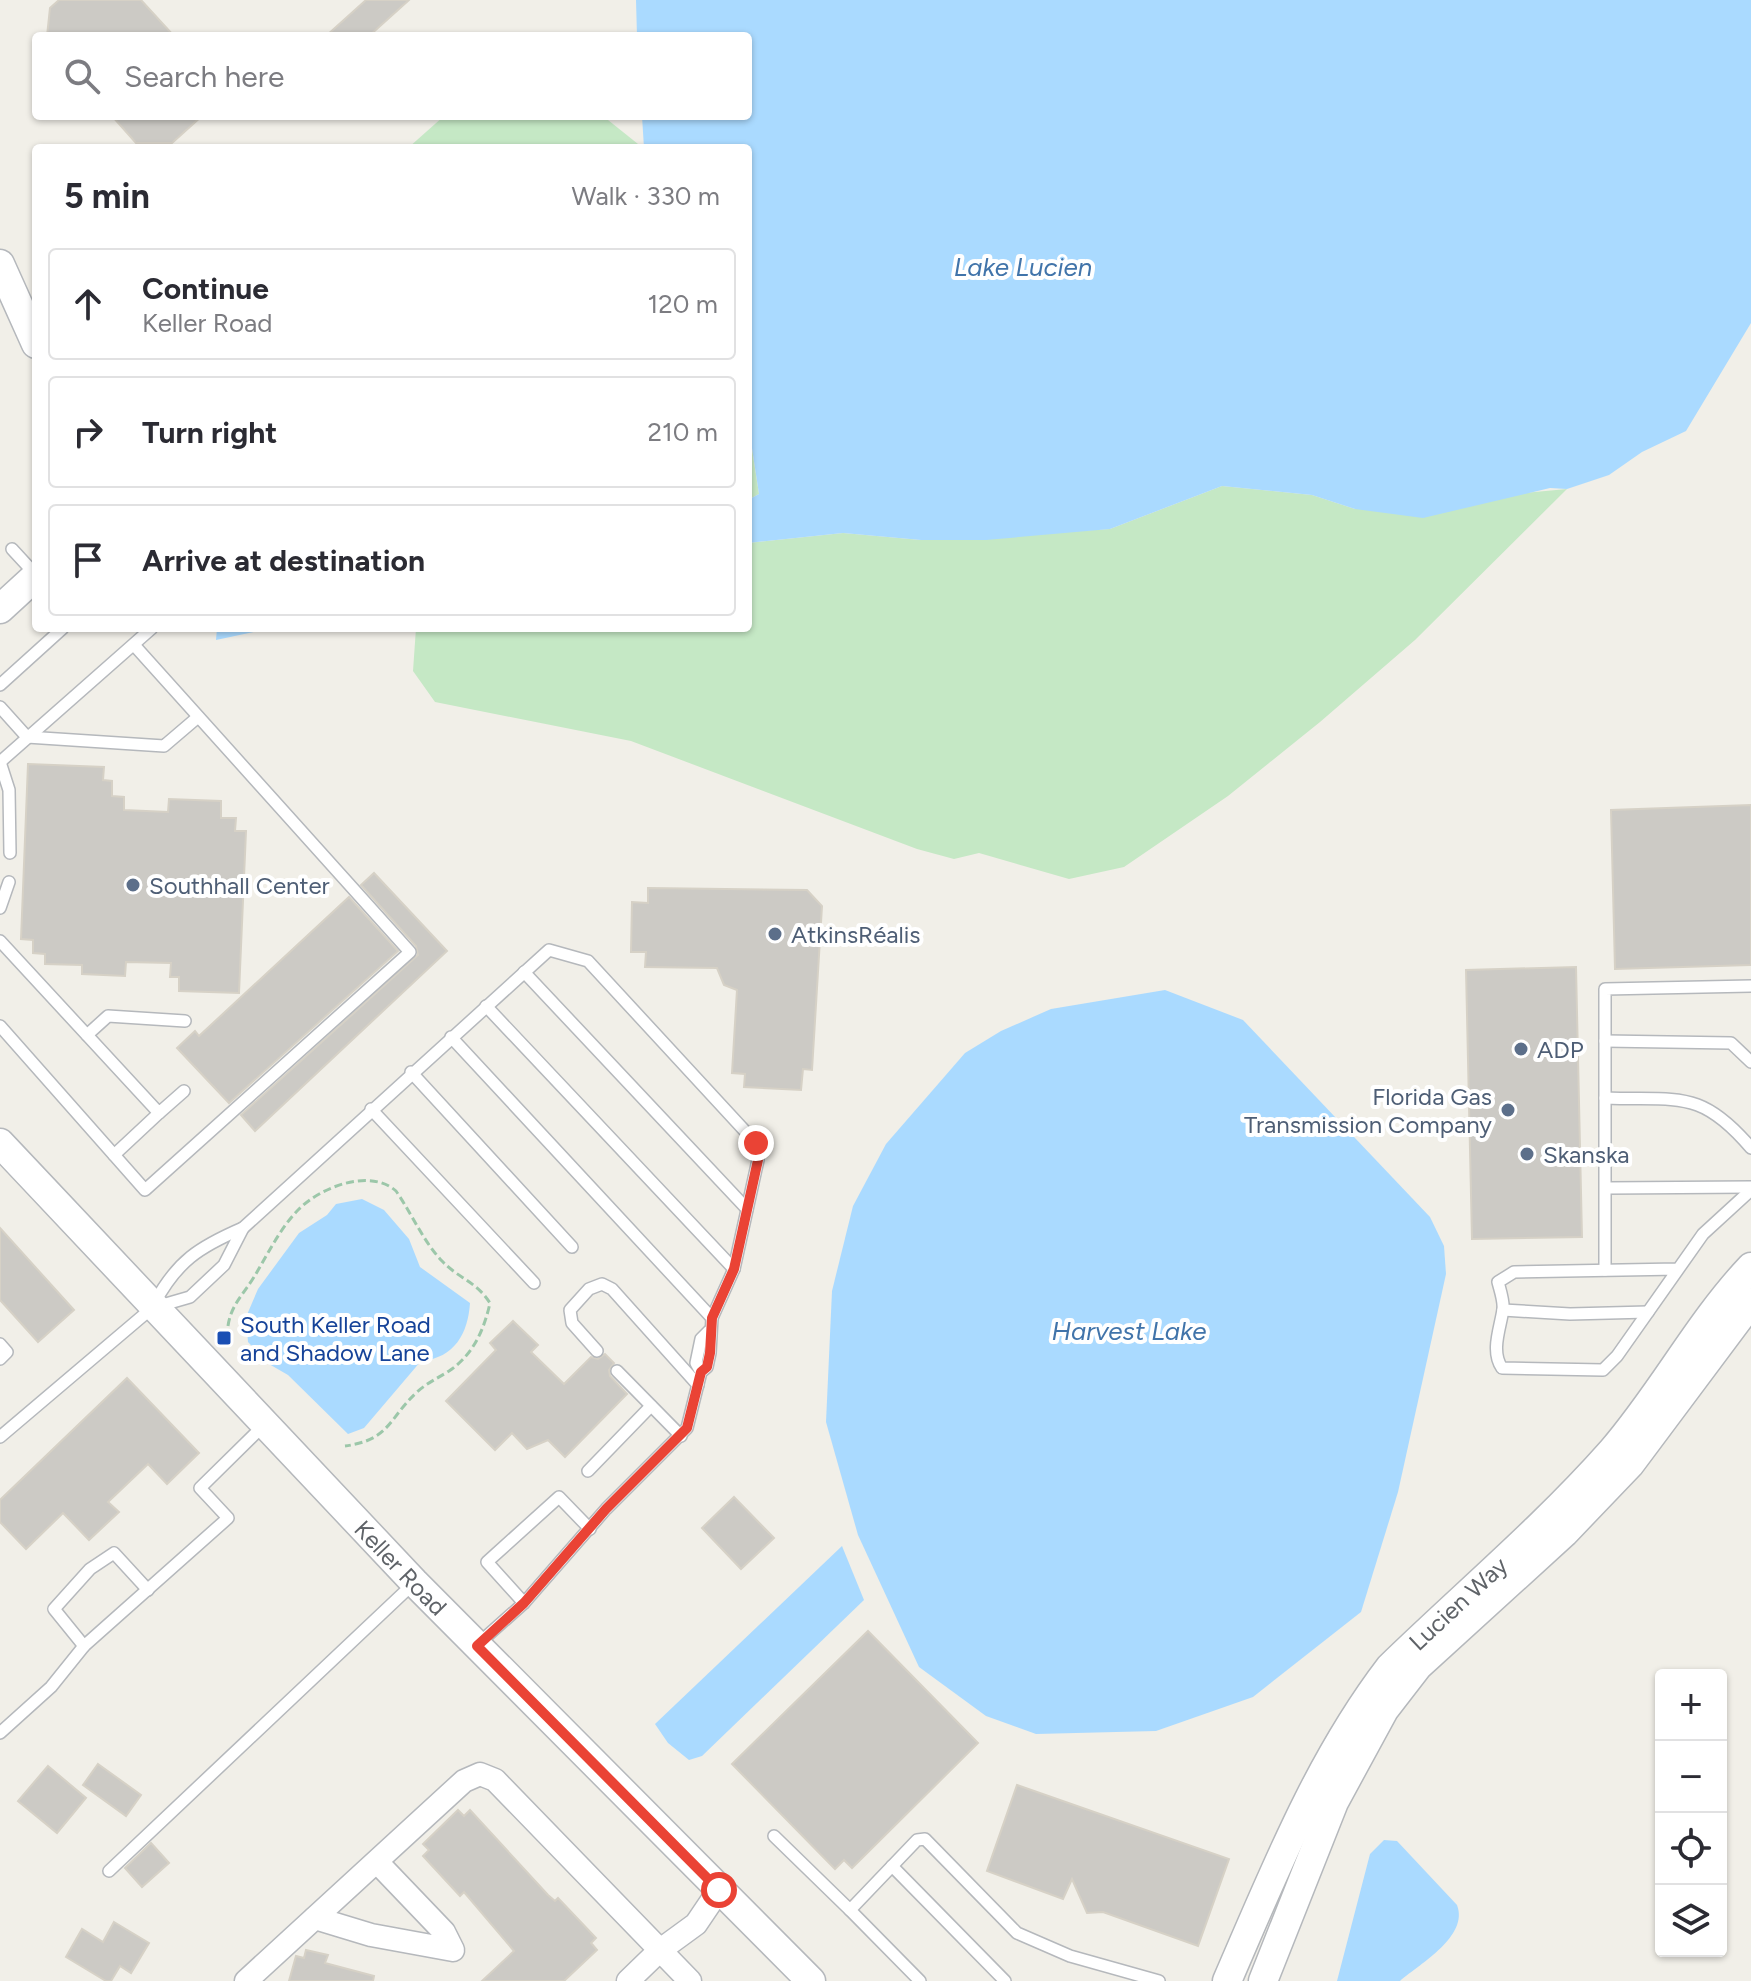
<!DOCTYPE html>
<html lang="en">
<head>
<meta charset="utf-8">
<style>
	:root { --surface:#fff; --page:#f7f7f7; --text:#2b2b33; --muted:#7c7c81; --line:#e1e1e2 }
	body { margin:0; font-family:Figtree,sans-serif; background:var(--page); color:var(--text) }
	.controls { position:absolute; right:24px; bottom:24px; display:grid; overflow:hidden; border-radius:8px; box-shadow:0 2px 6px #0004 }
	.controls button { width:72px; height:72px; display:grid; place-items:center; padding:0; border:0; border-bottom:2px solid var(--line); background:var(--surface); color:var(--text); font:40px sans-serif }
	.stop { position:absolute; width:24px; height:24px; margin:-18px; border:6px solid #ea4335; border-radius:50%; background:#fff }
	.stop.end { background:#ea4335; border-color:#fff; box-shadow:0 2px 8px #0008 }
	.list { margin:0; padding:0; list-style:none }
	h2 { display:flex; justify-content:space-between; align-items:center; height:104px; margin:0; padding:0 32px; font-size:34px }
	h2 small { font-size:26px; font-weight:400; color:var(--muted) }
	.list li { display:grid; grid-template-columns:52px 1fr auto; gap:24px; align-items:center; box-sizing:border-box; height:112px; margin:0 16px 16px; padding:0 16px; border:2px solid var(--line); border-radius:8px }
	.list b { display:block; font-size:30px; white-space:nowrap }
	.list p { margin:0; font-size:26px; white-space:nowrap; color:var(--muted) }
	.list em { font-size:26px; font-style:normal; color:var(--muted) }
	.icon { flex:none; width:44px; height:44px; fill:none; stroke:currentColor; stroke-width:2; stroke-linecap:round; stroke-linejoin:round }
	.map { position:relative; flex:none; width:1751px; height:1981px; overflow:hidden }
	.search { position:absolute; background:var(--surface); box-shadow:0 2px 6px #0004; left:32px; top:32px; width:720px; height:88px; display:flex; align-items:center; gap:20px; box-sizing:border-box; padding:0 28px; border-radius:8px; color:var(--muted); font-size:30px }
	.panel { position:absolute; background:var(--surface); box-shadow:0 2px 6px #0004; left:32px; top:144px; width:720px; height:488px; border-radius:8px }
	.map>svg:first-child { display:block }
	.green { fill:#c5e8c5 }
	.water { fill:#aadaff }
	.building { fill:#cccac5; stroke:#d6d1c6; stroke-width:2 }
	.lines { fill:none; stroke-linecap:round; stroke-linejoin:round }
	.service-casing { stroke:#b5b8bc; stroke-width:14 }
	.minor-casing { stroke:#b5b8bc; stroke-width:25 }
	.tertiary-casing { stroke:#b5b8bc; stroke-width:31 }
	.path { stroke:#9cc7a9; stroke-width:3; stroke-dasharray:8 4; stroke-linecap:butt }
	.service { stroke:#fff; stroke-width:11 }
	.minor { stroke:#fff; stroke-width:22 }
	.tertiary { stroke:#fff; stroke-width:28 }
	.route { stroke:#ea4335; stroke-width:10 }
	.service-dot { fill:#5c6f8a; stroke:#fff; stroke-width:3 }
	.transit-dot { fill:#1a4fb4; stroke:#fff; stroke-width:3 }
	.labels { text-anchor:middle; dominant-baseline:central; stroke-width:8; stroke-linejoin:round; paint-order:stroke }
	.service-label { font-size:24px; fill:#4e5e75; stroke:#fff; text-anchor:start }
	.transit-label { font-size:24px; fill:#164399; stroke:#fff; text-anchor:start }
	.street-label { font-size:24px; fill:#5f6368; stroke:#fff }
	.water-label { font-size:26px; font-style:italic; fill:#4174aa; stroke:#fff }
</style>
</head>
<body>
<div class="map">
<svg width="1751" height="1981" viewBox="0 0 1751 1981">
	<rect width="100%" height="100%" fill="#f1efe8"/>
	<g class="green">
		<path d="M444 116H603L643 148H408Z"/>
		<path d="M748 423 759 494 748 500Z"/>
		<path d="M1222 486 1312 495 1355 509 1567 489 1415 640 1320 722 1228 796 1124 867 1069 879 979 853 954 859 917 849 631 741 435 702 413 671 416 628H748V543L843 533 921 540 1110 529Z"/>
	</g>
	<g class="water">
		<path d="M636 0H1751V323L1686 431 1642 452 1609 475 1567 489 1550 488 1423 518 1355 509 1312 495 1222 486 1110 529 986 540H921L843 533 748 543V500L759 494 748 422V148H644L642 116H748V36H637Z"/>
		<path d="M217 628H273L216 640Z"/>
		<path d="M1165 990 1243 1020 1430 1217 1444 1246 1446 1274 1398 1492 1361 1612 1253 1697 1156 1731 1036 1734 986 1716 919 1667 858 1535 826 1422 832 1291 853 1206 886 1144 965 1053 1001 1031 1051 1009Z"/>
		<path d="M362 1199 384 1210 409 1239 420 1267 470 1303C468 1333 455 1358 421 1361L364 1428 348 1434 288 1375 269 1364 248 1342 246 1317 258 1289 299 1233 327 1215 336 1204Z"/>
		<path d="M842 1546 864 1600 702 1756 689 1760 668 1743 655 1724Z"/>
		<path d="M1384 1840 1397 1841 1457 1905C1469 1936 1421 1963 1400 1981H1337L1370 1854Z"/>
	</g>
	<g class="building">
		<path d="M59 0H141L174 36H47L50 8Z"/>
		<path d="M366 0H409L369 36H326Z"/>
		<path d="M112 116H202L172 143H136Z"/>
		<path d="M28 764 104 767 103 780 112 781V796L124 797V810L168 812 169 799 221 801V818H236L235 831H246L239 993 179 991V977H170L171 963 126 962 125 976 82 974V965L45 964V954L33 953V940L21 939Z"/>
		<path d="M1751 805V965L1615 969 1611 810Z"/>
		<path d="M374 873 447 951 255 1131 241 1115 418 955 416 946 361 885Z"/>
		<path d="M648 888 807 890 822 906 812 1070 803 1069 801 1090 744 1087 745 1074 732 1073 737 990 724 985 717 968 645 967 646 952H631L632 902 648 903Z"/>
		<path d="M349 897 398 951 229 1103 177 1048 195 1031 199 1036Z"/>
		<path d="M1576 967 1582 1237 1472 1239 1466 970Z"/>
		<path d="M0 1228 74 1310 38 1342 0 1300Z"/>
		<path d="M513 1321 538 1345 531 1352 564 1384 591 1357 598 1359 605 1354 614 1363 609 1370 610 1376 627 1394 565 1457 548 1440 527 1449 512 1433 495 1450 446 1401 496 1350 490 1343Z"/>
		<path d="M127 1378 199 1453 167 1484 148 1464 108 1502 119 1512 89 1540 63 1513 26 1549 0 1522V1500Z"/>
		<path d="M734 1497 774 1538 741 1569 702 1528Z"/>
		<path d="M868 1631 978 1743 852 1868 844 1860 835 1869 732 1764Z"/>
		<path d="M98 1764 141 1795 126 1816 83 1785Z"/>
		<path d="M48 1766 86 1798 57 1833 18 1801Z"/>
		<path d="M1017 1785 1229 1859 1198 1946 1103 1912 1087 1913 1072 1879 1063 1899 987 1871Z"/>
		<path d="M458 1810 464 1816 470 1810 548 1895 555 1901 558 1898 596 1938 591 1943 597 1950 564 1981H482L514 1951 464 1892 460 1896 423 1856 429 1850 423 1844Z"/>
		<path d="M151 1843 169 1863 142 1887 125 1868Z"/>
		<path d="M114 1922 149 1943 131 1973 120 1966 111 1981H106L66 1957 82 1929 103 1942Z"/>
		<path d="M306 1950 328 1955 325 1963 374 1976 373 1981H289L296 1956 304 1958Z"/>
	</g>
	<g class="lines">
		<g class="service-casing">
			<g id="service">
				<path d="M12 549 36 575"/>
				<path d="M0 685 63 628"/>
				<path d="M0 707 27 737 164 746 198 717"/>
				<path d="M0 762 152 628"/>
				<path d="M0 762 9 790 10 853"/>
				<path d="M0 908 9 882"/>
				<path d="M0 941 159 1113 184 1091"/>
				<path d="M524 972 747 1209"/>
				<path d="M486 1006 734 1269"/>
				<path d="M0 1026 145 1190 410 952 134 645"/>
				<path d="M87 1035 108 1016 185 1021"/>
				<path d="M451 1037 712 1318"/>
				<path d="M1605 1041 1731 1043 1751 1062"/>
				<path d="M411 1072 572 1247"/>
				<path d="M1605 1098C1678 1101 1700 1088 1751 1148"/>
				<path d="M371 1109 534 1283"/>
				<path d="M114 1155 159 1113"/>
				<path d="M1607 1188 1751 1187"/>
				<path d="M1678 1269 1514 1272 1498 1282C1500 1290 1504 1301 1503 1309 1501 1326 1490 1351 1502 1368L1603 1370 1617 1356 1703 1234 1751 1190"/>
				<path d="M1605 1270V989L1751 986"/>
				<path d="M154 1304C177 1261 199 1247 243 1228L549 950 588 961 756 1143 758 1160 734 1269 712 1318 710 1353 707 1367 701 1372 687 1428 606 1509 524 1603 478 1644"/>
				<path d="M1503 1310 1570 1314 1648 1312"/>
				<path d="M0 1344 7 1352 0 1359"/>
				<path d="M597 1351 572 1323 570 1310 589 1289 602 1284 612 1289 698 1385"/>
				<path d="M617 1371 681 1436"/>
				<path d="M701 1372 696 1363 701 1339 709 1331"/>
				<path d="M0 1437 152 1308 190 1297 224 1265 243 1228"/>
				<path d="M588 1471 651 1406"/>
				<path d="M524 1603 487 1562 559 1497 590 1529"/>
				<path d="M84 1646 54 1609 90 1569 114 1553 148 1590"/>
				<path d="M0 1733 51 1687 84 1646 228 1518 200 1488 265 1424"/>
				<path d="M774 1836 850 1910 917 1840 925 1839 1017 1933 1070 1956 1159 1981"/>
				<path d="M892 1866 1005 1981"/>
				<path d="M109 1871 414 1583"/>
				<path d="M850 1910 920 1981"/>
			</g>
		</g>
		<g class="minor-casing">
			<g id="minor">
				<path d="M315 1918 371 1935 453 1950 444 1932 377 1862"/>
				<path d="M246 1981 464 1781 480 1774 495 1780 690 1981"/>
				<path d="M628 1981 659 1951 696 1924 719 1890"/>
			</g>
		</g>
		<g class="tertiary-casing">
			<g id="tertiary">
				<path d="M0 264 36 344"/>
				<path d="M0 609 36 576"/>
				<path id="s1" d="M0 1143 414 1582 811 1981"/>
				<path id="s2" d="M1227 1981C1274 1873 1318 1761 1390 1667 1463 1596 1544 1528 1612 1451 1663 1392 1698 1323 1751 1267"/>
				<path d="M1263 1981 1334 1802 1384 1710 1418 1666 1564 1533 1630 1464 1751 1302"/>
			</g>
		</g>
		<path class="path" d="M228 1326C231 1305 243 1295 254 1277 268 1254 280 1228 299 1209 321 1187 370 1168 396 1191 412 1214 423 1241 442 1261 459 1279 476 1281 490 1303 484 1330 473 1355 449 1371 438 1378 427 1383 417 1392 388 1419 390 1440 345 1446"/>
		<use href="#service" class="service"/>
		<use href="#minor" class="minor"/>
		<use href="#tertiary" class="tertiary"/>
	</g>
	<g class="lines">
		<path class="route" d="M719 1890 477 1646 524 1603 606 1509 687 1428 701 1372 707 1367 710 1353 712 1318 734 1269 758 1160 756 1143"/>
	</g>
	<g class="service-dot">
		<circle cx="133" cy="885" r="8"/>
		<circle cx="775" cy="934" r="8"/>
		<circle cx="1521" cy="1049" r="8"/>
		<circle cx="1508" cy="1110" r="8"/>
		<circle cx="1527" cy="1154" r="8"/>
	</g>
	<rect class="transit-dot" x="216" y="1330" width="16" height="16" rx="4"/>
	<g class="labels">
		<g class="service-label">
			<text x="149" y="885">Southhall Center</text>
			<text x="791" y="934">AtkinsRéalis</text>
			<text x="1537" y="1049">ADP</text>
			<text x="1492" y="1096" text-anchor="end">Florida Gas<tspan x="1492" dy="28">Transmission Company</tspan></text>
			<text x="1543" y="1154">Skanska</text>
		</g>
		<g class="transit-label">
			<text x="240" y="1324">South Keller Road<tspan x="240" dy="28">and Shadow Lane</tspan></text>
		</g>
		<g class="street-label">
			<text stroke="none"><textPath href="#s1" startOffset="584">Keller Road</textPath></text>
			<text stroke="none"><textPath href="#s2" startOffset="448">Lucien Way</textPath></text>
		</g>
		<g class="water-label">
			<text x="1023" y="267">Lake Lucien</text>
			<text x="1129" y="1331">Harvest Lake</text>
		</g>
	</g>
</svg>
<div class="controls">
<button>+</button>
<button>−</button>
<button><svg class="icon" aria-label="locate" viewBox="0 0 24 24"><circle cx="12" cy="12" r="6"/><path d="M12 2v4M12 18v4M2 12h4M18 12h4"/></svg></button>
<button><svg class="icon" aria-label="layers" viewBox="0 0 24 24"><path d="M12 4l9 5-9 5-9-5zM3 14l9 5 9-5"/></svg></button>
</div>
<div class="stop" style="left:719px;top:1890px"></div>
<div class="stop end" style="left:756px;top:1143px"></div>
<div class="search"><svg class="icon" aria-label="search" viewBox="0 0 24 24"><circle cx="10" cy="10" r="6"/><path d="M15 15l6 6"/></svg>Search here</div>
<section class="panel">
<h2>5 min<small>Walk · 330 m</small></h2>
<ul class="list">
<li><svg class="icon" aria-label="ahead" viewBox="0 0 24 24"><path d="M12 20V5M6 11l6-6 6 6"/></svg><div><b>Continue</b><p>Keller Road</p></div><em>120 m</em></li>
<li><svg class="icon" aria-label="right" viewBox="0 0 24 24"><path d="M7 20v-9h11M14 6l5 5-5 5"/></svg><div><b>Turn right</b></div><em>210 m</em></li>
<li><svg class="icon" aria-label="arrive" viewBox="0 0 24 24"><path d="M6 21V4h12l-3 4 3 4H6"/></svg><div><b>Arrive at destination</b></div></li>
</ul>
</section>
</div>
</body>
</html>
